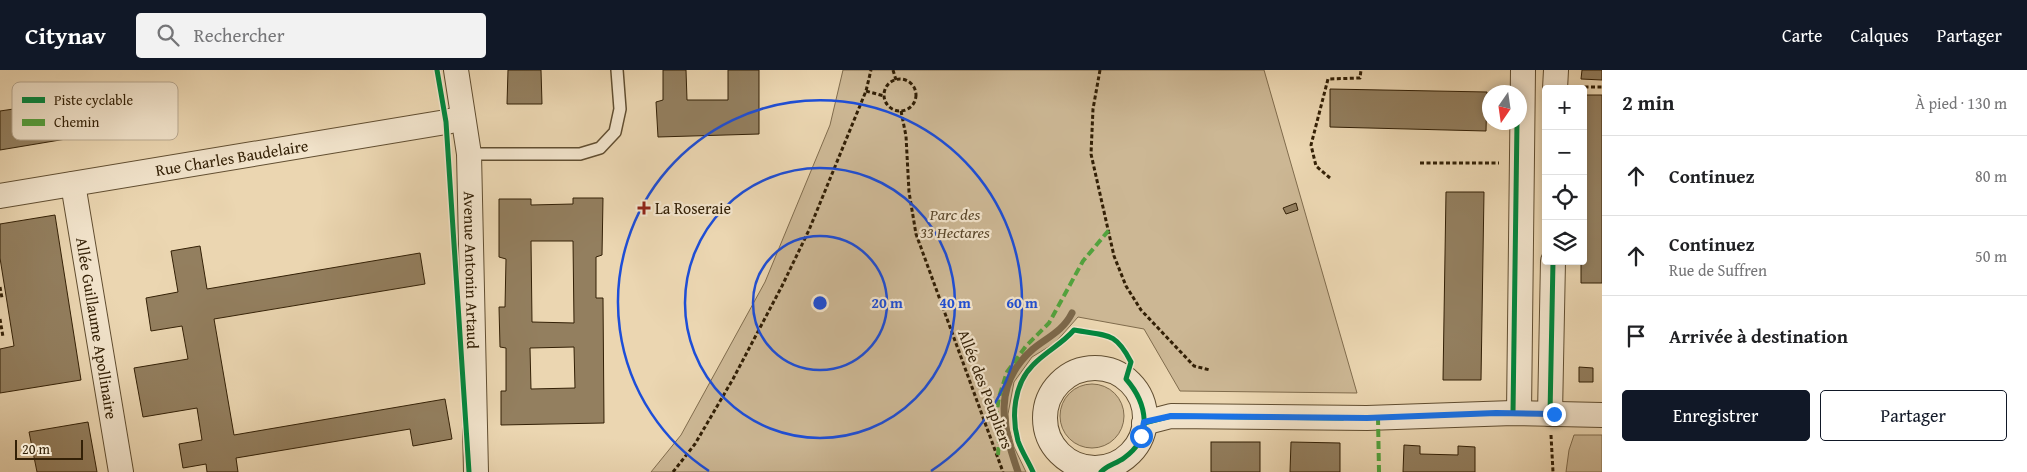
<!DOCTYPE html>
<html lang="fr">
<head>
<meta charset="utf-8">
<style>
	:root { --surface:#fff; --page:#f2f2f2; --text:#202124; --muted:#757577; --line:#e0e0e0; --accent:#111827 }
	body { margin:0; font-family:"Gentium Book Plus",serif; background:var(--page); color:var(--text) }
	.controls { position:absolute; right:15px; top:15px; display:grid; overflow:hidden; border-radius:5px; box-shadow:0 2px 8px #0003 }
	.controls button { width:45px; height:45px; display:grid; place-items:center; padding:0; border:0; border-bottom:1px solid var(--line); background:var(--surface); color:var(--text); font:25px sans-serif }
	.compass { position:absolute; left:1482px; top:15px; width:45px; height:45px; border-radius:50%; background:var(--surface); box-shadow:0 2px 8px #0003; rotate:193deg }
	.scale { position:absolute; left:15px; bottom:12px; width:68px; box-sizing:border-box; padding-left:5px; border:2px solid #332006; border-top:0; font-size:14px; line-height:18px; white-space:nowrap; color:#332006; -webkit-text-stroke:4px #f2e4cc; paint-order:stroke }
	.stop { position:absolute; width:15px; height:15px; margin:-11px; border:4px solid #1a73e8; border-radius:50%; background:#fff }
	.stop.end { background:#1a73e8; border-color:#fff; box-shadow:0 1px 5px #0008 }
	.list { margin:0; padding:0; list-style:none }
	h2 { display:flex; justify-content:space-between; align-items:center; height:65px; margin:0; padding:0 20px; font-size:21px }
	h2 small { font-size:16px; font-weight:400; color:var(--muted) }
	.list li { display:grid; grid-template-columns:32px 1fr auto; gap:15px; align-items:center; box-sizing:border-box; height:80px; padding:0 20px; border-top:1px solid var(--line) }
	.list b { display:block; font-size:19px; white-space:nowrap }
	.list p { margin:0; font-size:16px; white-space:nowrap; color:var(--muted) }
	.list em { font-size:16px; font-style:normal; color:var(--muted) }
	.actions { display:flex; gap:10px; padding:15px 20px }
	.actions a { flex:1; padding:11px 0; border:1px solid var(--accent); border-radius:5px; text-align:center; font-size:18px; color:var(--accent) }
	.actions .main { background:var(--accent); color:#fff }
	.icon { flex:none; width:28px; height:28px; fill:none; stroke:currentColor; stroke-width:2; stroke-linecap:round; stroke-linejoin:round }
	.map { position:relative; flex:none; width:1602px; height:402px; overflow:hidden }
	header { display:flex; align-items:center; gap:30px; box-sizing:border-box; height:70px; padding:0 25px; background:var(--accent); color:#fff }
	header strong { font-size:24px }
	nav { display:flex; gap:28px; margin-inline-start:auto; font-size:18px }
	.search { width:350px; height:45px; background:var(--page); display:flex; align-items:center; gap:12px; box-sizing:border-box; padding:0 18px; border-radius:5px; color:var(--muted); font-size:19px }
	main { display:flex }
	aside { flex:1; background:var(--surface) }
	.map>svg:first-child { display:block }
	.green { fill:#ccb794; stroke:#806c4d }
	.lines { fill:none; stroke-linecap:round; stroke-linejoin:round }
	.stream { stroke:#7c684a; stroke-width:7 }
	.building { fill:#937f5f; stroke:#332006; fill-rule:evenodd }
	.service-casing { stroke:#614e31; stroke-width:14 }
	.minor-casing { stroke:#614e31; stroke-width:26 }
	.path { stroke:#332006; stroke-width:3; stroke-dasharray:4 2.5; stroke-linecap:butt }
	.service { stroke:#f2e4cc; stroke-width:11 }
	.minor { stroke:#f2e4cc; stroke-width:24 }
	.quiet { stroke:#52a23d; stroke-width:4; stroke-dasharray:8 4; stroke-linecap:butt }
	.cycleway-casing { stroke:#f2e4cc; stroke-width:8 }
	.cycleway { stroke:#00873e; stroke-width:5 }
	.route { stroke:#1a73e8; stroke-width:6 }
	.ring { fill:none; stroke:#1d4ed8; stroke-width:2.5 }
	.poi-dot { fill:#8f2418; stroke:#f2e4cc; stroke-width:2 }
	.labels { text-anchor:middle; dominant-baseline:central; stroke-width:4.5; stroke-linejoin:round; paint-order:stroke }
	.street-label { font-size:16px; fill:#332006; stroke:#f2e4cc }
	.poi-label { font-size:16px; fill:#332006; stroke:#f2e4cc; text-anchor:start }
	.park-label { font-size:16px; font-style:italic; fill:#59462a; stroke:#f2e4cc }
	.key { fill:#f2e4cc; stroke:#b9a991; stroke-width:1 }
	.key-label { font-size:14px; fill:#332006 }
	.centre { fill:#1d4ed8; stroke:#f2e4cc; stroke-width:2.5 }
	.ring-label { font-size:15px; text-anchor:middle; font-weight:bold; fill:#1d4ed8; stroke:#f2e4cc; stroke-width:4.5; stroke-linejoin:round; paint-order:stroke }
</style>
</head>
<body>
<header>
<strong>Citynav</strong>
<div class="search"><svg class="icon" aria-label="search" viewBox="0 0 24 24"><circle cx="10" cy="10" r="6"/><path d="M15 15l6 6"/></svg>Rechercher</div>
<nav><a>Carte</a><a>Calques</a><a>Partager</a></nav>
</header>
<main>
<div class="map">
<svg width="1602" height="402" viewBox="0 0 1602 402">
	<rect width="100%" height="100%" fill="#ebd6b1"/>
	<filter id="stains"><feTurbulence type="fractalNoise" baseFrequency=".004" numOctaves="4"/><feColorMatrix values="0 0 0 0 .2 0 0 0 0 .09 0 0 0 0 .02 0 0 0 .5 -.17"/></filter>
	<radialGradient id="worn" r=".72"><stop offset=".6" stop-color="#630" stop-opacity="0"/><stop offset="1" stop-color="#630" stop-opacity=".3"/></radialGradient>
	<g class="green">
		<path d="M843 0H1264L1357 323 1180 321 1144 259 1078 247 1055 273 1032 287 1014 312 1008 344 1009 358 1014 377 1026 402H651L681 365 765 212 830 55Z"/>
		<circle cx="1092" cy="346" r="32"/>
		<path d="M1574 365H1602V402H1566L1569 380Z"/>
	</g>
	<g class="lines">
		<path class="stream" d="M1018 402C1002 357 992 314 1033 279 1048 267 1063 261 1072 243"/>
	</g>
	<g class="building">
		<path d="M508 0H541L542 34H507Z"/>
		<path d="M663 0H686L687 30H728V0H759V64L658 67 656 32 663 30Z"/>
		<path d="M1582 0H1602V10L1581 9Z"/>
		<path d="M1330 19 1487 22 1486 61 1330 57Z"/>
		<path d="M158 22 161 47 133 52 132 55 115 58 114 61 0 80V41L109 25 110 28Z"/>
		<path d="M1584 25H1602V213H1581V191H1583Z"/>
		<path d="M1446 122H1484L1481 310H1443Z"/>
		<path d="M573 128H603L602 185 596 187V228H603L604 353 501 355V321H506V278L500 277 499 237H505L506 189 499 187V129H531V135L573 134ZM531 171H573L574 253 532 252ZM574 277 575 318 531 319 530 278Z"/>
		<path d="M1296 133 1298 140 1286 144 1283 138Z"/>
		<path d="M55 145 81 310 0 323V279L14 276 0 188V154Z"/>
		<path d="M200 176 207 219 420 183 425 214 214 249 234 365 445 329 452 369 413 376 410 359 236 388 238 402H207L206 394 183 398 179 374 202 370 197 338 143 347 134 298 188 289 182 256 151 261 146 228 178 222 171 181Z"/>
		<path d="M1579 297 1593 298V312H1579Z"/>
		<path d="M88 352 97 402H37L29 362Z"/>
		<rect x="1211" y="372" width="49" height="30"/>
		<path d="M1291 372 1340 373V402H1290Z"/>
		<path d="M1404 375 1420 376V384L1458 385V376L1475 377V402H1403Z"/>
	</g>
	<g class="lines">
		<g class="service-casing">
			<path id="service" d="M469 84H580L600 78 615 62 620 39 617 0"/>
		</g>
		<g class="minor-casing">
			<g id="minor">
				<path id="s1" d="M456 0 469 84 476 402"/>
				<path d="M1555 19 1556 0"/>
				<path id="s2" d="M73 114 121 402"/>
				<path id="s3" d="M0 126 446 52 463 48"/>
				<circle cx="1095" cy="348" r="50"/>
				<path d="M1519 343 1523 0"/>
				<path d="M1550 344 1553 191"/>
				<path d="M1144 353 1171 346 1367 348 1513 343 1602 345"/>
			</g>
		</g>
		<g class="path">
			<path d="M893 0 896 10"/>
			<path d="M1100 0 1093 39 1091 84 1114 186 1126 216 1141 240 1194 296 1210 300"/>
			<circle cx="900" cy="25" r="16"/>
			<path d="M1578 17H1602"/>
			<path d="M866 21 884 26"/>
			<path d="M901 41 906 66 909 122 916 164 1003 402"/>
			<path d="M1420 93H1499"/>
			<path d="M1330 108 1316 96 1311 75 1328 9 1360 8 1361 0"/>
			<path d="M0 217 2 228"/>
			<path d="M0 249 3 267"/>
			<path d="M1551 365 1553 402"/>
			<path d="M673 402 695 374 733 309 782 216 809 160 866 21 871 0"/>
		</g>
		<use href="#service" class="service"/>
		<use href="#minor" class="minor"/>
		<g class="quiet">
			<path d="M1378 347 1379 402"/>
			<path d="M998 385 999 371 996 348 999 327 1007 302 1026 276 1049 253 1083 191 1109 160"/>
		</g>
		<g class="cycleway-casing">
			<g id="cycleway">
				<path d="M437 0 446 52 469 402"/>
				<path d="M1513 343 1517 52"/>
				<path d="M1550 344 1553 191"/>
				<path d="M1144 353 1171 346 1343 348"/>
				<path d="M1033 402C1028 391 1022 382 1018 371 1011 346 1014 314 1033 295 1046 281 1061 275 1074 260 1107 266 1115 261 1131 292L1126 309C1147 333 1154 367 1124 388 1116 394 1107 395 1101 402"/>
			</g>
		</g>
		<use href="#cycleway" class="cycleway"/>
	</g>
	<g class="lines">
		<path class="route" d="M1141 366 1144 352 1171 346 1367 348 1496 343 1554 344"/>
	</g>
	<g class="ring">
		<circle cx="820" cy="233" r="67"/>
		<circle cx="820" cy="233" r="135"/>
		<path d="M709 401A202 202 0 1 1 931 401"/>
	</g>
	<path class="poi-dot" d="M641.5 130.5h5v5h5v5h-5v5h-5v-5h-5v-5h5z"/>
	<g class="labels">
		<g class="street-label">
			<text stroke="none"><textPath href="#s3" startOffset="235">Rue Charles Baudelaire</textPath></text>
			<text stroke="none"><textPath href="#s1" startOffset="201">Avenue Antonin Artaud</textPath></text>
			<text stroke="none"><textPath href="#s2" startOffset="146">Allée Guillaume Apollinaire</textPath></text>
			<text transform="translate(986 319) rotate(69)">Allée des Peupliers</text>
		</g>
		<g class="poi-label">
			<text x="655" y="138">La Roseraie</text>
		</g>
		<g class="park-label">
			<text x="955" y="144">Parc des<tspan x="955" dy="18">33 Hectares</tspan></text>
		</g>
	</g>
	<rect x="12" y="12" width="166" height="58" rx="8" class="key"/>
	<rect x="22" y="27" width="23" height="6" fill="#00873e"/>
	<rect x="22" y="49" width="23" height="7" fill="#52a23d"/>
	<g class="key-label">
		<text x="54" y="35">Piste cyclable</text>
		<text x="54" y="57">Chemin</text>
	</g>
	<circle cx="820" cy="233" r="8" class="centre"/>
	<g class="ring-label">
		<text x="887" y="238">20 m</text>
		<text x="955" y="238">40 m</text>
		<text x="1022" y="238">60 m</text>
	</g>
	<rect width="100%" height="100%" filter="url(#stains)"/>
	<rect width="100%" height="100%" fill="url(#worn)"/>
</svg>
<div class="controls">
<button>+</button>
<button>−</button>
<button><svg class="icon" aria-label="locate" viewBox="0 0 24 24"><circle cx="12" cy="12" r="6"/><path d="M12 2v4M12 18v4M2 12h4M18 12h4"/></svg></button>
<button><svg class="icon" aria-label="layers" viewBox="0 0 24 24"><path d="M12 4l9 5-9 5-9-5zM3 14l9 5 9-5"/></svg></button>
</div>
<svg class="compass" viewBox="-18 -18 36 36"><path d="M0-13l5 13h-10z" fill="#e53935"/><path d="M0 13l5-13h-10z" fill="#757577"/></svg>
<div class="scale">20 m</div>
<div class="stop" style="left:1141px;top:366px"></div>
<div class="stop end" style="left:1554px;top:344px"></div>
</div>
<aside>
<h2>2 min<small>À pied · 130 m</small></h2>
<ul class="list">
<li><svg class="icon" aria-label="ahead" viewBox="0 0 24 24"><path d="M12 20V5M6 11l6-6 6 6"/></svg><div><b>Continuez</b></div><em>80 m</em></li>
<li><svg class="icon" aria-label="ahead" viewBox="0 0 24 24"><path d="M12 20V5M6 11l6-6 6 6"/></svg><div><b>Continuez</b><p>Rue de Suffren</p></div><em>50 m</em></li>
<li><svg class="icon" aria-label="arrive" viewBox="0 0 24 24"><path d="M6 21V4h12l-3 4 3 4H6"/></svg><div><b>Arrivée à destination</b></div></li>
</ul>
<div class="actions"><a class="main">Enregistrer</a><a>Partager</a></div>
</aside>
</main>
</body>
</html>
